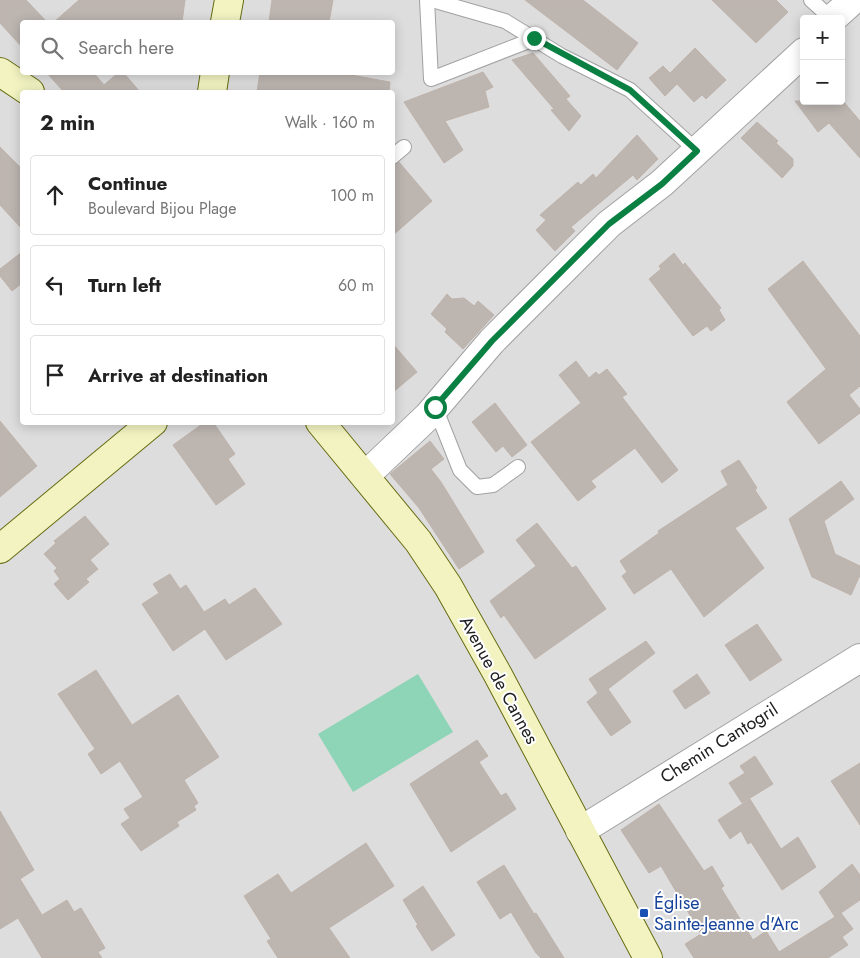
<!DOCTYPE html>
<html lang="en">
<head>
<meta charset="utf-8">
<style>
	:root { --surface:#fff; --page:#f6f6f6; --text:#222; --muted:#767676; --line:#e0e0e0 }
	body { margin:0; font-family:Jost,sans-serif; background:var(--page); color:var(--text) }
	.controls { position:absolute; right:15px; top:15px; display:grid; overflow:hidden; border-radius:5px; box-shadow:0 2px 12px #0003 }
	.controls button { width:45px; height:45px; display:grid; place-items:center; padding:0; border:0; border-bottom:1px solid var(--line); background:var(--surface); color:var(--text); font:25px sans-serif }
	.stop { position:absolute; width:15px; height:15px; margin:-11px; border:4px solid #0b8043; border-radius:50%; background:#fff }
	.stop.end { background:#0b8043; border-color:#fff; box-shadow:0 1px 5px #0008 }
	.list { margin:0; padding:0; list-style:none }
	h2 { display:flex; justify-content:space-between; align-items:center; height:65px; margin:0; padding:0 20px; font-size:21px }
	h2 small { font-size:16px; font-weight:400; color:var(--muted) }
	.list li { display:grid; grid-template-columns:32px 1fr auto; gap:15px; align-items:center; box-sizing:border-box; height:80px; margin:0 10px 10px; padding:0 10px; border:1px solid var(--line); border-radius:5px }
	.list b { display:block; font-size:19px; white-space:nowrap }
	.list p { margin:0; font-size:16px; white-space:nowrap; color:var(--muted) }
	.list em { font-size:16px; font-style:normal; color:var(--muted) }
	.icon { flex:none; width:28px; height:28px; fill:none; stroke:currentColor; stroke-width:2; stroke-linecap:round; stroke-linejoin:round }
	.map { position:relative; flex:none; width:860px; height:958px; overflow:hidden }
	.search { position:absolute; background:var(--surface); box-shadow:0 2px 12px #0003; left:20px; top:20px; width:375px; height:55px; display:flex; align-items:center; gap:12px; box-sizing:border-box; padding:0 18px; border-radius:5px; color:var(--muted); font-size:19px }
	.panel { position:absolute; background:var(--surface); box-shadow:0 2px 12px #0003; left:20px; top:90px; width:375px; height:335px; border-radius:5px }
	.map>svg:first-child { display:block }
	.residential { fill:#dedddd; fill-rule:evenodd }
	.pitch { fill:#8ed5b7 }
	.building { fill:#bcb5b0; stroke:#bfb3ab }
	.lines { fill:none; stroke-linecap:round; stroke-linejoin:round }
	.lane-casing { stroke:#a1a1a1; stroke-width:16 }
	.street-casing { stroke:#a1a1a1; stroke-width:30 }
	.secondary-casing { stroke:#666c11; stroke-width:30 }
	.lane { stroke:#fff; stroke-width:14 }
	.street { stroke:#fff; stroke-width:28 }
	.secondary { stroke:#f2f3c1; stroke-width:28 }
	.route { stroke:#0b8043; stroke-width:6 }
	.transit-dot { fill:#1a4fb4; stroke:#fff; stroke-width:2 }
	.labels { text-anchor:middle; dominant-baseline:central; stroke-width:4; stroke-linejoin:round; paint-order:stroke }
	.street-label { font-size:18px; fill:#202020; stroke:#fff }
	.transit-label { font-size:18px; fill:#164399; stroke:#fff; text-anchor:start }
</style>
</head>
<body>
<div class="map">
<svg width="860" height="958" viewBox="0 0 860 958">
	<rect width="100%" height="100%" fill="#efece7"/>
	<path class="residential" d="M0 0H860V958H0ZM804 19H841V101H804ZM22 22H392V72H22ZM22 92H392V422H22Z"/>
	<path class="pitch" d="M418 674 453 732 353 792 318 734Z"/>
	<g class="building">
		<path d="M0 0H26L47 22H22V47L0 23Z"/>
		<path d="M79 0H185L182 22H54Z"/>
		<path d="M272 0H333L329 22H269Z"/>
		<path d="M525 0H583L638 43 617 70Z"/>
		<path d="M712 0H776L788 12 756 43Z"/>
		<path d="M695 48 726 80 706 99 702 95 694 102 677 84 665 96 649 78 663 66 670 73Z"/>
		<path d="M533 53 570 96 566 99 581 116 569 131 551 110 554 109 512 60Z"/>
		<path d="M46 72H93L104 85 119 72H123L140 92H64Z"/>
		<path d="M260 72H334L390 82 389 92H257Z"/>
		<path d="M483 72 493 87 485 91 489 107 445 121 463 150 444 163 404 102Z"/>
		<path d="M795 101H843L860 121V158L829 123 818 132Z"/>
		<path d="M757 122 778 141 776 143 793 159V166L782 178 741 138Z"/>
		<path d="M637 135 658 159 637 180 633 175 571 227 575 231 555 251 536 230 546 220 540 215 578 182 581 185 593 174 596 178Z"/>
		<path d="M0 147 22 169V229L0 205Z"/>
		<path d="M399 162 432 201 392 236V166Z"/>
		<path d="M22 252V283L12 291 0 276V269Z"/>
		<path d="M674 253 683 265 685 263 721 308 719 310 725 320 711 331 707 326 693 336 649 279 661 269 659 266Z"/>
		<path d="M803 261 860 336V386L849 395 860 409V413L819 444 787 402 826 369 768 289Z"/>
		<path d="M447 294 452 299 464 298 474 306 478 301 494 315 463 349 445 332 447 329 431 314Z"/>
		<path d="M392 343 417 372 392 393Z"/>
		<path d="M576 361 589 378 596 372 599 375 607 369 627 394 622 397 678 470 662 483 635 448 591 481 596 487 578 501 531 442 581 403 559 375Z"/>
		<path d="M495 403 527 445 512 457 503 446 496 452 472 422Z"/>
		<path d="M0 421 37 466 0 497Z"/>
		<path d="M205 422H213L235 454 228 459 245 484 216 505 173 445Z"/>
		<path d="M430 441 444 459 431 469 441 482 484 552 459 569 419 508 390 474Z"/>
		<path d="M739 460 757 488 755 490 767 508 735 528 764 568 704 617 671 569 634 594 622 576 627 572 620 561 659 533 658 531 728 485 721 471Z"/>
		<path d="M841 481 854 499 824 521 835 554 860 566V575L851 595 812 577 789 519Z"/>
		<path d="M85 516 109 544 90 560 98 569 86 579 89 582 68 600 54 584 60 579 54 571 57 568 44 554 56 543 54 541Z"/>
		<path d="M537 523 572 568 576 566 606 609 535 659 504 615 501 618 490 601 536 566 516 540Z"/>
		<path d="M170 574 180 589 186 585 204 612 225 599 229 605 255 588 282 624 226 660 205 629 173 651 142 604 159 593 153 584Z"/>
		<path d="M757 624 782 660 750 681 725 645Z"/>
		<path d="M646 641 655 653 608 689 631 722 611 736 587 702 598 693 589 679Z"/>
		<path d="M96 670 132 725 178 695 219 757 184 780 198 803 194 806 196 810 177 822 179 826 141 851 121 824 130 818 124 809 143 797 120 761 101 774 88 754 95 749 58 694Z"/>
		<path d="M697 674 710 693 685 709 673 691Z"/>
		<path d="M477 740 488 756 479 762 501 796 506 793 516 809 451 852 410 784Z"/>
		<path d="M755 756 773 784 742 803 729 783 745 773 740 766Z"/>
		<path d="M860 763V825L831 781Z"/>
		<path d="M750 799 781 849 798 837 816 867 782 890 751 842 748 844 741 831 730 839 718 820Z"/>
		<path d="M659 804 704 871 712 866 724 886 721 888 753 940 766 931 779 952 835 917 819 892 852 864 860 875V900L841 913 853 929 842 937 848 945 828 958H694L685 944 701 934 661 866 649 873 621 830Z"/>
		<path d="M0 811 34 870 20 879 42 915 67 900 74 912 81 908 105 948 98 952 102 958H42L18 918 0 929Z"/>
		<path d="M366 843 394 886 329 928 350 958H278L267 941 271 939 244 896 278 874 291 893Z"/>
		<path d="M504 865 534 914 536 913 564 958H541L536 953 511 912 500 919 477 882Z"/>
		<path d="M423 886 455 935 432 951 416 926 418 925 403 900Z"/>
	</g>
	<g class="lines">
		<g class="lane-casing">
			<g id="lane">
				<path d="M427 0 431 79 534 39"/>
				<path d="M432 0 505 21 562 56 630 90 697 151"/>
				<path d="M811 0 832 19"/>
				<path d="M392 157 404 147"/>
				<path d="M435 407 460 470 477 487 493 485 518 467"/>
			</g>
		</g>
		<g class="street-casing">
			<g id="street">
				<path d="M832 19 853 0"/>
				<path d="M365 476 428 416 492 341 609 224 662 183 804 52"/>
				<path d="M580 831 860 658"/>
			</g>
		</g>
		<g class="secondary-casing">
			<g id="secondary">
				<path d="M225 22 229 0"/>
				<path d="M0 72 30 92"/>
				<path d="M212 92 215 72"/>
				<path d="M320 422 418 541 448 586 498 675 648 958"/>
				<path d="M0 549 153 422"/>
			</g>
		</g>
		<use href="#lane" class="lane"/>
		<use href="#street" class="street"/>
		<use href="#secondary" class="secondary"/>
	</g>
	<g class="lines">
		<path class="route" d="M435 407 492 341 609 224 662 184 697 151 630 90 534 38"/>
	</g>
	<rect class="transit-dot" x="639" y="908" width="10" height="10" rx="2.5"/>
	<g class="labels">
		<g class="street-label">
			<text transform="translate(499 680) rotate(61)">Avenue de Cannes</text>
			<text transform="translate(719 743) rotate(-32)">Chemin Cantogril</text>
		</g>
		<g class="transit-label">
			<text x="654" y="903">Église<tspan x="654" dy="21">Sainte-Jeanne d'Arc</tspan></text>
		</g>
	</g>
</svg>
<div class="controls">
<button>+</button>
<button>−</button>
</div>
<div class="stop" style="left:435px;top:407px"></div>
<div class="stop end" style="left:534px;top:38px"></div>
<div class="search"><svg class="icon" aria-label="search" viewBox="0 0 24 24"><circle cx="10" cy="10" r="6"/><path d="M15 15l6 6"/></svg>Search here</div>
<section class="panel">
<h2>2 min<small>Walk · 160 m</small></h2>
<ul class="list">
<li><svg class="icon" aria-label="ahead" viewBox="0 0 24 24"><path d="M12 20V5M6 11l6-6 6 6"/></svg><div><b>Continue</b><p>Boulevard Bijou Plage</p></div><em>100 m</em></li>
<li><svg class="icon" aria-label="left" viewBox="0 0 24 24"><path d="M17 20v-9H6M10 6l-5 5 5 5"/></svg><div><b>Turn left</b></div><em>60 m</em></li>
<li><svg class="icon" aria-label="arrive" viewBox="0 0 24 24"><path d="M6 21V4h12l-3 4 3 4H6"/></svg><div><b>Arrive at destination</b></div></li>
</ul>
</section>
</div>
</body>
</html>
